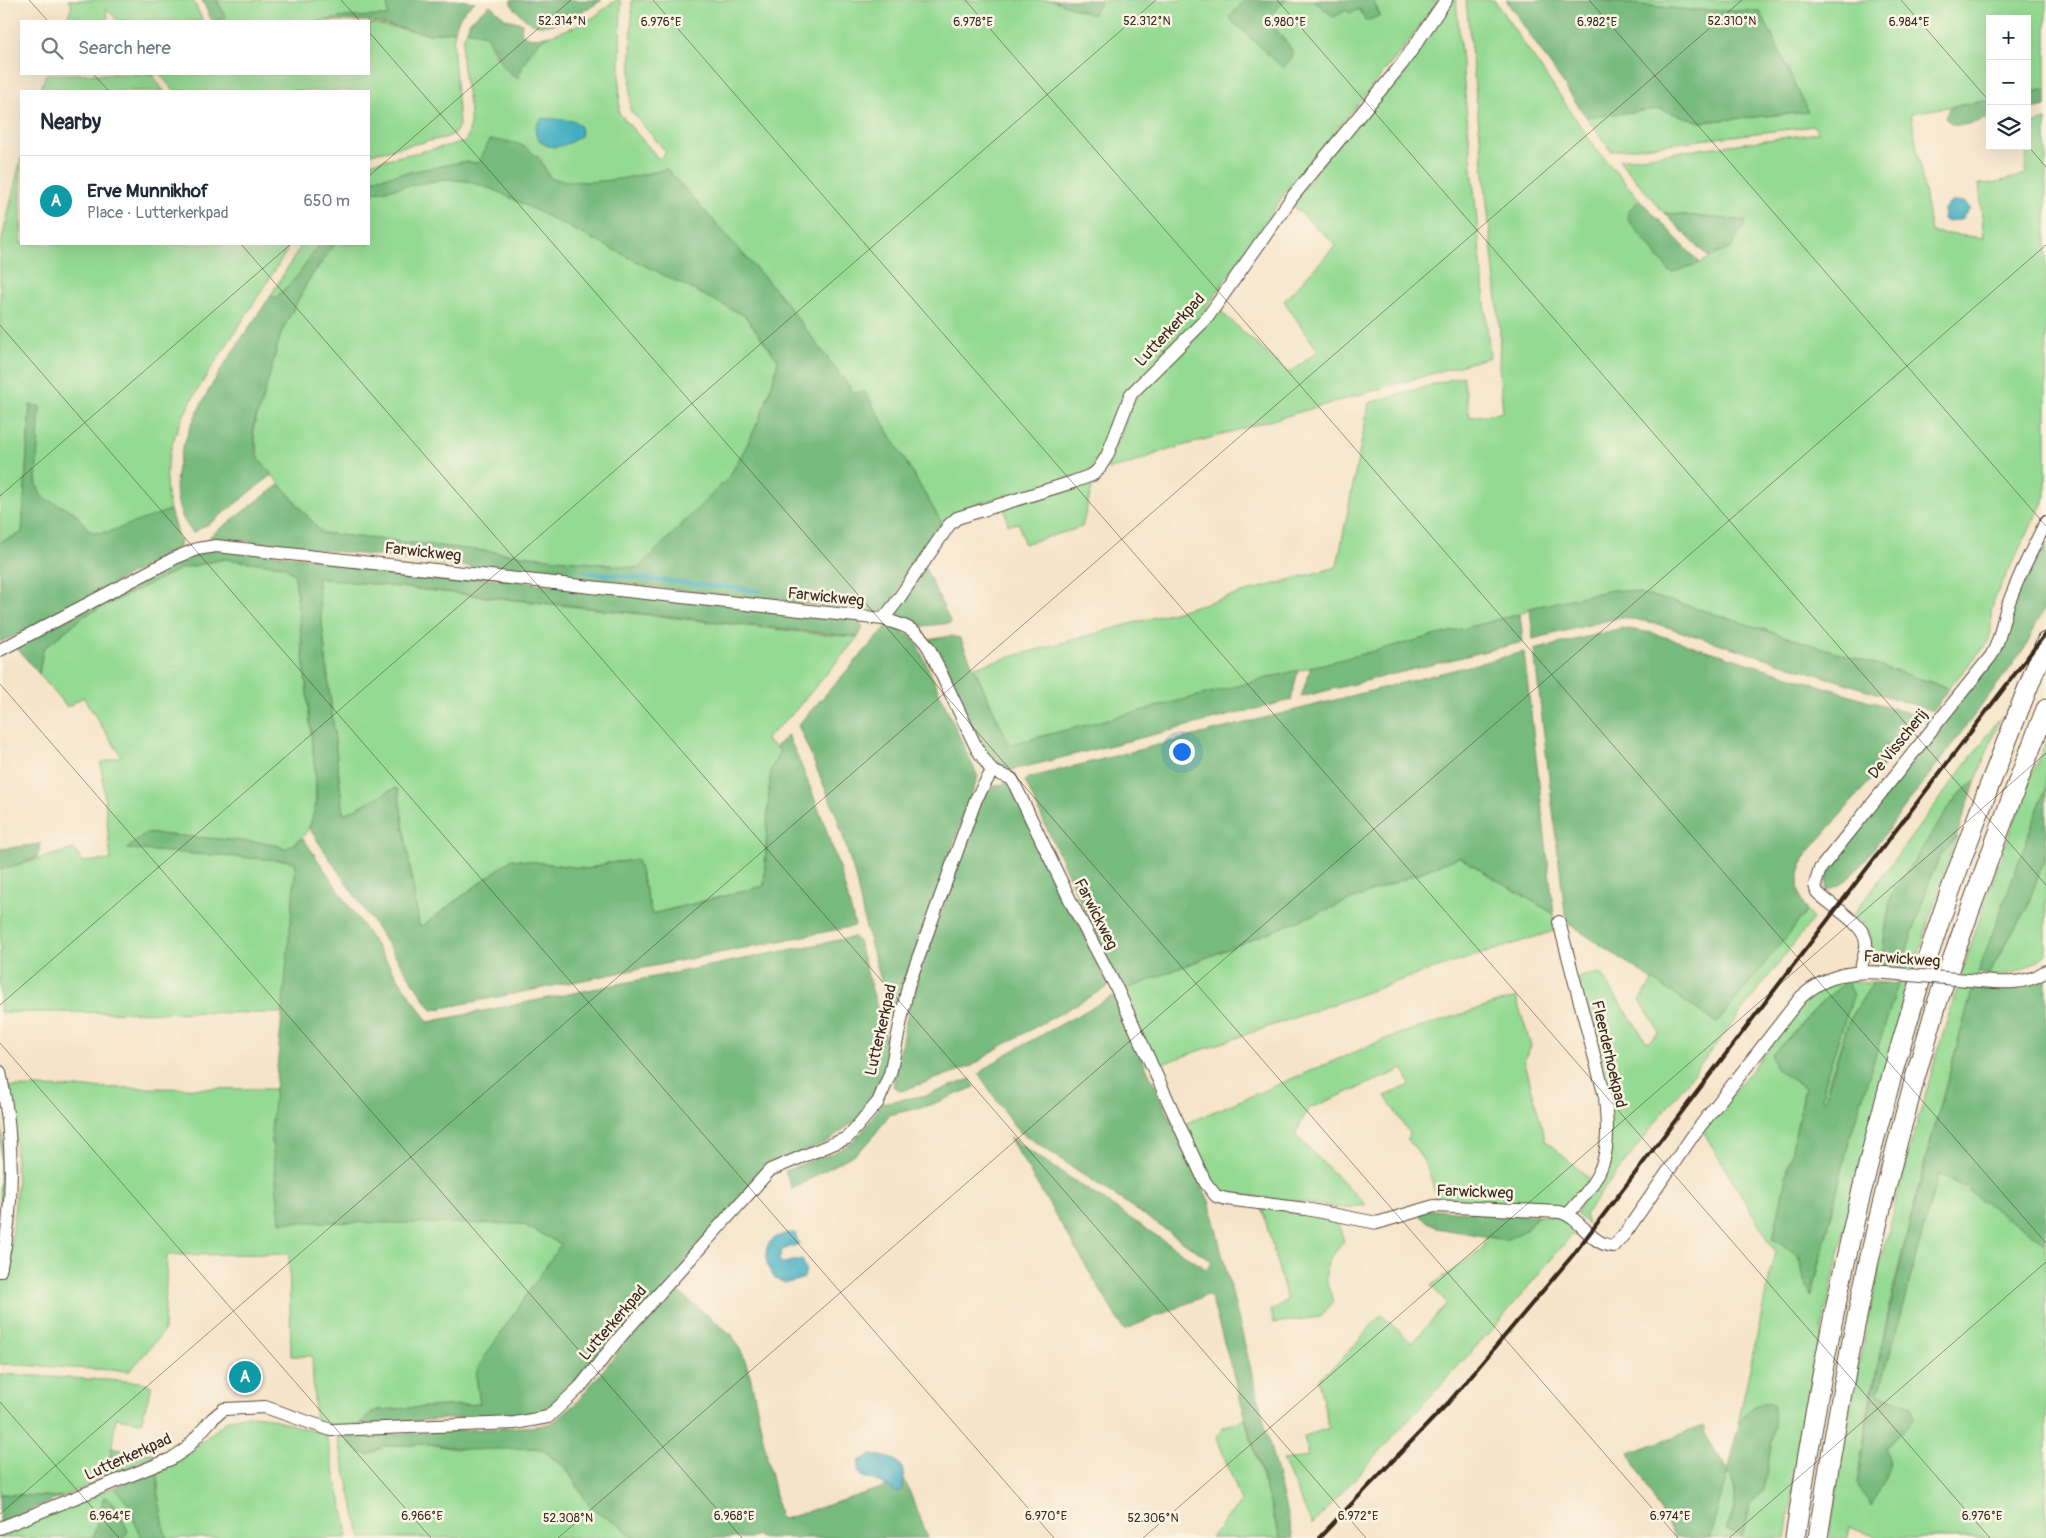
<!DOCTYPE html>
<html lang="en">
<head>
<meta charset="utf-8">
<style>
	:root { --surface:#fff; --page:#f6f6f7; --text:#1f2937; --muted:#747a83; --line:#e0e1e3; --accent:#d1495b }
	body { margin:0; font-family:Pangolin,sans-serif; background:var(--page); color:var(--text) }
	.controls { position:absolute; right:15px; top:15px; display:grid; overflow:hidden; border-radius:0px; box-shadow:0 5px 20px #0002 }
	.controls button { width:45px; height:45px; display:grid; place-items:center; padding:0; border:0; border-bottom:1px solid var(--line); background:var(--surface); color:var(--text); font:25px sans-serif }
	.you { position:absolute; left:1181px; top:751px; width:18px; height:18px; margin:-12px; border:4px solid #fff; border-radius:50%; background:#1a73e8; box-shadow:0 0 0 8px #1a73e833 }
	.badge { display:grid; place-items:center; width:32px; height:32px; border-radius:50%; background:var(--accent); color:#fff; font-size:16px; font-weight:700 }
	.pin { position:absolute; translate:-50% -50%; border:2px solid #fff; box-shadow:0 1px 5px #0006 }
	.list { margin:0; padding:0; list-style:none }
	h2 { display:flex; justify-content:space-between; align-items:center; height:65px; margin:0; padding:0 20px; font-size:21px }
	h2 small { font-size:16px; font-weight:400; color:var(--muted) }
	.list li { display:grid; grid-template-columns:32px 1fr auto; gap:15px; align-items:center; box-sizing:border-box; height:90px; padding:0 20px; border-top:1px solid var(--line) }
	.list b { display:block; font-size:19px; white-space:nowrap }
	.list p { margin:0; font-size:16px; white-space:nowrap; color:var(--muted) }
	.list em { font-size:16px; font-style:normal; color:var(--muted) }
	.icon { flex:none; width:28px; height:28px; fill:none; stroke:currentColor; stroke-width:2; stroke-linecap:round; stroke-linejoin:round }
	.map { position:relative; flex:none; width:2046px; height:1538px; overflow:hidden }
	.search { position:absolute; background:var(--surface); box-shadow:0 5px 20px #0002; left:20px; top:20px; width:350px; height:55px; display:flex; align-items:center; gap:12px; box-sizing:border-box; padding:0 18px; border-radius:0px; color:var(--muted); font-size:19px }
	.panel { position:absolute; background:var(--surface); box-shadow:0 5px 20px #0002; left:20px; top:90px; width:350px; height:155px; border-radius:0px }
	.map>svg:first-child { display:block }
	.green { fill:#94da93; stroke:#688258 }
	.forest { fill:#77ba7d; stroke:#59724e }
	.water { fill:#42adc1; stroke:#3e6c70 }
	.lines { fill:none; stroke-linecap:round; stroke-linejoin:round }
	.stream { stroke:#42adc1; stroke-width:4 }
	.minor-casing { stroke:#574638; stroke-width:14 }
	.highway-casing { stroke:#574638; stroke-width:21 }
	.minor { stroke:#fff; stroke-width:12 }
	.highway { stroke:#fff; stroke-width:19 }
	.rail { stroke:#3b2a1e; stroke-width:4 }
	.minor-bridge-casing { stroke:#574638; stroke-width:14; stroke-linecap:butt }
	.minor-bridge { stroke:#fff; stroke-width:12 }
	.ticks { fill:none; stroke:#3b2a1e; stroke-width:1; stroke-opacity:0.45 }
	.labels { text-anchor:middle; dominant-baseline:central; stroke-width:5; stroke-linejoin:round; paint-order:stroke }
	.street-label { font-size:16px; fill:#3b2a1e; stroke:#fcf5e5 }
	.ticks-label { font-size:12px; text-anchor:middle; fill:#3b2a1e; stroke:#fcf5e5; stroke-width:5; stroke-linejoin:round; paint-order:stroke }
</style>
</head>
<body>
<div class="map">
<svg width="2046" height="1538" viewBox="0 0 2046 1538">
	<rect width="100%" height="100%" fill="#fcf5e5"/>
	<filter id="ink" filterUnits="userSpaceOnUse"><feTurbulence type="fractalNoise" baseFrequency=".02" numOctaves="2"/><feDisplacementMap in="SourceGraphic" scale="10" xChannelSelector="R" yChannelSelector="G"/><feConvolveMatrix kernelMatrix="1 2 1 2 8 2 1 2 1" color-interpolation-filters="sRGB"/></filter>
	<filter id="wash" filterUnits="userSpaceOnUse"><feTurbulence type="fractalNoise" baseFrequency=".0096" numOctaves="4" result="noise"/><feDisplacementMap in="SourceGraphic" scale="20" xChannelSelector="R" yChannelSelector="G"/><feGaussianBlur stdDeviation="1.12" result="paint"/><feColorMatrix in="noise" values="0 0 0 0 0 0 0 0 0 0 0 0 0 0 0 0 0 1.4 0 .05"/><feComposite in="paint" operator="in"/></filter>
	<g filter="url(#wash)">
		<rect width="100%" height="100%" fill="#f5e4c9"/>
		<g class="green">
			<path d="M68 0H193L203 21H118L106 8 108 21H66L72 6Z"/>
			<path d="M217 0H387L388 16 346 17 320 21H212L226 18Z"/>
			<path d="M617 0 621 1 619 113 659 159 666 152 630 110 632 0H1053L1092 15 1101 3 1095 0H1245L1229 18 1292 50 1271 23V15L1286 0H1313L1334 17C1349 5 1363 10 1380 16L1373 0H1438L1407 44 1287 190 1198 320 1127 391C1111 417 1108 449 1088 472L963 508 943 525 865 392 854 393 779 294 667 169C629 178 590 187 550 178L539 157 482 156 478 163 462 162 369 180V163L465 142C482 112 450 62 467 30L486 35 495 55 518 78C538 25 552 41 592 18 601 13 609 3 617 0Z"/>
			<path d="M1450 0H1456L1490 357 1158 453 1125 466 1108 469 1107 465 1136 397 1218 309 1289 373 1318 351 1284 301 1336 245 1291 204Z"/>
			<path d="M1466 0H1494L1597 150 1640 200 1628 211 1700 263 1732 247 1745 221 1664 213 1619 160 1818 133 1814 126 1611 151 1586 117 1660 109 1701 122 1808 112 1760 11 1689 10 1594 0H2046V89L2027 93V19H1990V100L1911 113 1931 232 1984 238 1979 184 1994 183 2026 174 2027 126 2046 120V496L1996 595 1991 611V631L1988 642 1949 688 1686 605 1631 591 1612 590 1530 608 1520 614 1012 744 1008 742 974 667 1333 568 1337 566 1369 403 1463 376 1470 417 1503 412 1499 366 1500 330Z"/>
			<path d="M369 23 429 34 455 31 453 41 459 125 455 133 448 137 369 154V91H174L160 74H369Z"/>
			<path d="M46 74H155L153 77 164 91H40Z"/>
			<path d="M21 158V244H291C271 276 252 307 231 338 199 389 153 445 170 510 154 516 106 539 91 531 83 527 80 517 73 512 64 506 49 505 42 497 30 482 39 427 40 407L30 405 22 533 0 542V248Z"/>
			<path d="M445 179 467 181 495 190 727 305 745 316 778 360C770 401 750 443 728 478L638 568 322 533 260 461 253 430 281 333 308 281 335 244H369V193Z"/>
			<path d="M302 244H320L298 275 276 298 271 295Z"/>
			<path d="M1094 480 1082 527 1024 544 1019 523 1008 525 1004 506Z"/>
			<path d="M224 559 284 566 295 576 316 781C316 811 315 835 285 849L270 843 296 864 284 1013 0 1012V870L74 849 82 862 111 860 101 763 121 756 83 697 67 707 39 674 43 649 84 616 180 569Z"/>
			<path d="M317 578 827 635 858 637 794 712 765 740 780 750 771 770 769 791 764 886 652 914 637 860 607 863 588 869 512 859 422 926H419L398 790 347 813H343Z"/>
			<path d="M2000 718 1976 780 1957 796 1891 895 1880 965 1875 967C1866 961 1872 946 1871 937 1869 927 1859 921 1853 915Z"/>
			<path d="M2046 741V787L1973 988 1926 1157 1893 1290 1868 1411 1857 1483 1871 1506 1890 1463 1885 1448 1915 1419 1905 1403 1877 1393 1882 1383 1938 1174C1976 1192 2010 1219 2046 1243V1538H1878L1850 1526 1848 1538H1830C1850 1380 1887 1224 1932 1071 1965 959 2001 849 2046 741Z"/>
			<path d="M1957 835C1917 952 1884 1071 1854 1190 1826 1305 1801 1421 1786 1538H1709L1728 1472C1739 1491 1736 1509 1726 1529L1742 1536 1751 1504 1764 1489 1774 1426 1747 1414 1738 1424 1775 1251 1703 1131 1808 998 1832 982H1873L1849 1021 1830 1077 1825 1101 1822 1097 1828 1071 1853 996 1824 1000 1772 1055 1775 1068 1805 1088 1773 1239 1799 1256 1804 1279 1812 1296 1850 1137 1901 967 1931 876 1941 855Z"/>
			<path d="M2046 853V954C2030 968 2009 978 1988 975L2027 907Z"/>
			<path d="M1459 857 1554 914 1557 930 1422 973 1156 1066 1122 991Z"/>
			<path d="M1807 911 1813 919 1585 1214 1588 1224 1577 1215 1578 1208 1610 1156 1579 977 1600 973 1647 1042 1660 1033 1640 1000 1653 980 1717 1023Z"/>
			<path d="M1516 997 1531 1046 1524 1059 1545 1140 1592 1181 1571 1207 1555 1209 1435 1197C1433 1179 1422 1151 1407 1140L1409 1133 1385 1096 1410 1085 1403 1069 1308 1109 1295 1135 1366 1205 1344 1208 1214 1191 1182 1125 1393 1036Z"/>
			<path d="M8 1087 276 1089 271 1132 506 1223 522 1224 561 1244 476 1376 480 1404 377 1410 360 1425 336 1426 315 1421 312 1356H291L289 1254 167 1255 164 1331 130 1371 0 1364V1285L11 1247 17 1184 15 1142Z"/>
			<path d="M1 1116 6 1188 4 1218H0Z"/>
			<path d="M1262 1208 1336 1218 1344 1241C1324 1262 1321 1275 1334 1301L1320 1317 1274 1323 1271 1311 1287 1300Z"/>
			<path d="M1539 1215 1565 1217 1580 1234 1571 1236 1495 1326 1312 1525 1283 1460 1308 1457 1304 1436 1329 1428 1318 1379 1338 1363 1381 1315 1412 1343 1447 1303 1431 1286 1482 1249 1486 1237 1506 1240Z"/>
			<path d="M0 1374 141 1382 152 1386 141 1422 116 1418 107 1478 62 1497 0 1494Z"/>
			<path d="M248 1415 263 1416 326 1435 347 1527 346 1538H166L158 1495V1469L188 1453 228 1420Z"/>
			<path d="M1245 1419 1280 1538H1211L1241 1501 1217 1438 1223 1427Z"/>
			<path d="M340 1437H345L359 1452 374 1453 383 1446 430 1444 454 1449 537 1448 544 1451 567 1469 590 1507 623 1528 635 1538H361L337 1438Z"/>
			<path d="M114 1487 128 1504 141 1538H123L128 1532 119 1511 104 1496 93 1538H0V1532Z"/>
		</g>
		<g class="forest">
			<path d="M202 0H217L226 18 212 21Z"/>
			<path d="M387 0H457L475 2C463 10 458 17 455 31L429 34 369 21H320L346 17 388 16Z"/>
			<path d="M511 0H602C587 10 556 28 538 25 526 23 518 12 511 4Z"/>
			<path d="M1053 0H1095L1101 3 1092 15Z"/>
			<path d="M1245 0H1286L1271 15C1271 33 1291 40 1293 56L1283 68 1229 18Z"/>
			<path d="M1313 0H1373L1380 16 1365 21 1360 9 1350 13 1346 10 1334 17Z"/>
			<path d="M1506 0H1594L1689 10 1760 11 1808 112 1701 122 1660 109 1586 117Z"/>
			<path d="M490 5 506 19 522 23 521 33C531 41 539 37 550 35 532 44 525 59 518 78 496 66 499 53 486 35L467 30 470 21Z"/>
			<path d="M2046 89V106L2027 110V93Z"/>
			<path d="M1990 100V118C1976 121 1955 133 1945 117L1950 108Z"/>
			<path d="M490 140C524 141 534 148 550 178 590 187 629 178 667 169L779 294 854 393 865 392 943 525 902 583 891 604 882 613 209 537 280 484 322 533 638 568 728 478C750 443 770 401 778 360L745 316 495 190 467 181 445 179 369 193V180L462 162 478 163Z"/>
			<path d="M1640 200 1700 263 1671 273 1628 220V211Z"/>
			<path d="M1664 213 1746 221 1732 247 1708 257Z"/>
			<path d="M320 244H335L308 281 281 333 262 403 255 420 253 430 257 456 272 475 215 520 193 533C137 470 236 350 271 295L276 298 298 275Z"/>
			<path d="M30 405 40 406 36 484 42 497 74 512 89 530 96 533 108 532 170 510 180 543 178 548 31 629 0 642V542L22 533Z"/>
			<path d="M2046 534V605L2025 648 1862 864 1844 883 1826 891 1828 864 1996 657 2021 584Z"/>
			<path d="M217 548 858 619 863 627 858 637 317 578 343 813H347L395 788 398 790 419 925 423 926 512 859 588 869 607 863 637 860 652 914 764 886 769 791 771 770 780 750 775 747 788 735C816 799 839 858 855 926L432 1010 309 828 316 805V781L295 576 284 566 224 559 180 569 84 616 43 649 39 674 16 647 176 561Z"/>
			<path d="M924 566 951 623 923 626 901 621 898 616 900 607Z"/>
			<path d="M1612 590 1631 591 1686 605 1949 688 1934 711 1654 623 1621 617 1533 639 1530 608Z"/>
			<path d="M1520 614 1523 642 1301 697 1311 667Z"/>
			<path d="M888 625 912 637 917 644 978 777 908 969 893 1023 865 924 855 876 836 814 798 725Z"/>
			<path d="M1622 628 1652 633 1924 718 1806 855C1796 876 1795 891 1807 911L1717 1023 1566 922 1534 650Z"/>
			<path d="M950 636 960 638 1008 742 1012 744 1298 670 1291 700 989 776 928 640Z"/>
			<path d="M1524 652 1554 914 1459 857 1122 991 1025 781 1028 778Z"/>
			<path d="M1976 780 1957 835 1941 855 1931 876 1901 967 1880 965 1891 895 1957 796Z"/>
			<path d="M1010 782 1109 986 998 1048 972 1066 901 1091 893 1086 912 991 986 789Z"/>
			<path d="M2046 787V853L2027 907 1988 975 1978 973Z"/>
			<path d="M146 833 270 843 285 849 303 838 428 1022 854 937 858 941 889 1049 880 1090 857 1119 840 1132 827 1142 784 1160 573 1390 546 1414 524 1417H473L360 1425 370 1414 377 1410 480 1404 476 1376 478 1367 561 1244 522 1224 280 1222 271 1132 296 864 291 861 127 849Z"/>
			<path d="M41 844 37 858 0 870V849Z"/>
			<path d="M2046 975V1243L1977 1198 1967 1187 1938 1174 1882 1383 1877 1393 1911 1406 1915 1419 1885 1448C1898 1464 1878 1491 1871 1506L1857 1483C1883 1315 1927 1152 1973 988H1998Z"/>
			<path d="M1847 981 1853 996 1828 1071 1822 1097 1824 1101 1849 1021 1873 982 1898 984 1850 1137 1811 1297 1804 1279 1799 1256 1773 1239 1805 1088C1793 1079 1772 1072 1772 1055L1824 1000Z"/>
			<path d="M1113 996 1209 1201 1293 1538H1280L1211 1297 1207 1295 1124 1330 1009 1137 1206 1269 1212 1261 1016 1129 979 1074 1003 1056Z"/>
			<path d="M970 1079 975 1087 930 1105 889 1115 869 1142 856 1153 792 1189 785 1171C836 1149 852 1157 881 1103L927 1095Z"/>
			<path d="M1409 1209 1539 1215 1526 1230 1506 1240 1437 1228Z"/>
			<path d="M672 1287 732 1335 743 1355 750 1375 780 1519 787 1518 887 1486 893 1491 903 1486 904 1478 928 1538H759L758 1535 749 1538H635L623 1528 590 1507 567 1469 544 1451 537 1448 470 1450 430 1444 383 1446 369 1455 359 1452 345 1437 538 1426 552 1423 575 1404Z"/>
			<path d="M1769 1402 1773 1404 1774 1428 1764 1489 1751 1504 1742 1536 1726 1529C1736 1510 1740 1491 1728 1472L1709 1538H1675L1629 1453 1703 1426 1706 1436 1728 1471C1737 1446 1732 1406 1769 1402Z"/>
			<path d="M112 1447 164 1455 107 1478Z"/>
			<path d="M158 1469V1495L166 1538H141L128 1504 114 1487Z"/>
			<path d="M0 1494 62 1497 0 1522Z"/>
			<path d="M104 1496C118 1503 123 1519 128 1532L123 1538H93Z"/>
		</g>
		<g class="water">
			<path d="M543 118 575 121 580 126 581 136C573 141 565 146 555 147 538 147 527 128 543 118Z"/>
			<path d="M1951 202H1965L1970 208 1961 220 1945 221 1943 219 1944 209Z"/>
			<path d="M788 1233H795L799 1244 782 1250 779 1260 783 1263 802 1259 806 1270 804 1278C798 1280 792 1283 785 1283 770 1282 762 1257 768 1245 772 1237 781 1235 788 1233Z"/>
			<path d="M871 1455C897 1457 908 1463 902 1490L897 1493 879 1482 863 1477 858 1472 859 1461Z"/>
		</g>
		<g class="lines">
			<path class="stream" d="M584 572 761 591"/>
		</g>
	</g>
	<g filter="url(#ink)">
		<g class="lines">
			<g class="minor-casing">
				<g id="minor">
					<path d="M883 619 895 604 949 525 957 518 1073 482 1092 475 1098 470 1107 456 1131 394 1207 318 1293 196 1402 64 1446 0"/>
					<path d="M0 650 175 558 197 549 216 546 883 619C904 625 917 629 929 648L977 749 992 771 1012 779 1072 904 1117 989 1205 1182 1216 1196 1226 1199 1306 1209 1377 1223 1434 1206 1560 1212C1581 1217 1591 1246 1614 1246L1626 1232 1694 1134 1801 997C1827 974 1853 970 1886 973"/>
					<path d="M1559 922 1605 1097C1610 1155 1608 1170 1568 1214"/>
					<path d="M1860 971C1862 963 1865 955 1866 947 1869 925 1831 907 1817 892L1815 885 1820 869 1991 656C2001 640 2001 624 2007 608 2017 578 2032 550 2046 522"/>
					<path d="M1980 981C2003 983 2026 985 2046 971"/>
					<path d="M0 1072C14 1136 15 1207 0 1271"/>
					<path d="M0 1528 171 1459 186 1449 212 1419 224 1409 265 1407 331 1430 515 1423 548 1417 580 1387 621 1336 770 1170 847 1138 878 1102 890 1074 908 986 976 799 992 771"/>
				</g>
			</g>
			<g class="highway-casing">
				<g id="highway">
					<path d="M1795 1538C1822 1351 1862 1165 1919 985 1955 869 2001 755 2046 642"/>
					<path d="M1818 1538C1844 1360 1882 1183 1935 1010 1944 981 1955 953 1965 924 1991 852 2018 781 2046 709"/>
				</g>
			</g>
			<use href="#minor" class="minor"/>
			<use href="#highway" class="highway"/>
			<path class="rail" d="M1319 1538 1448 1403 1573 1255 2046 633"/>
			<g class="minor-bridge-casing">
				<path id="minor-bridge" d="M1886 973 1980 981"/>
			</g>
			<use href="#minor-bridge" class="minor-bridge"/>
		</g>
	</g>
	<path class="ticks" d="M29 0 48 21M341 0 360 21M653 0 1990 1538M965 0 2046 1243M1277 0 2046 885M1589 0 2046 526M1901 0 1990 102M369 32 1678 1538M93 74 109 91M2027 145 2046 167M369 176 571 0M241 244 1366 1538M0 325 1054 1538M0 496 291 244M0 684 742 1538M0 1005 1156 0M0 1043 431 1538M0 1402 119 1538M0 1514 1742 0M558 1538 2046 245M1143 1538 2046 753M1729 1538 2046 1262"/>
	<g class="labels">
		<g class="street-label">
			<text transform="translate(1170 330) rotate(-47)">Lutterkerkpad</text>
			<text transform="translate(423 552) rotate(6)">Farwickweg</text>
			<text transform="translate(826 597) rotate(6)">Farwickweg</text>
			<text transform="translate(1898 744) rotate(-51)">De Visscherij</text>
			<text transform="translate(1096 914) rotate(63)">Farwickweg</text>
			<text transform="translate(1902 959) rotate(4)">Farwickweg</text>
			<text transform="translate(881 1030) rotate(-77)">Lutterkerkpad</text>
			<text transform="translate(1609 1054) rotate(77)">Fleerderhoekpad</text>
			<text transform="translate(1475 1192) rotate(2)">Farwickweg</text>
			<text transform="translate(613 1323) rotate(-49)">Lutterkerkpad</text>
			<text transform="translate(128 1457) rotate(-24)">Lutterkerkpad</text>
		</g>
	</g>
	<g class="ticks-label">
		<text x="562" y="25">52.314°N</text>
		<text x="1147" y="25">52.312°N</text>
		<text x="1732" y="25">52.310°N</text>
		<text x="661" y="26">6.976°E</text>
		<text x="973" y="26">6.978°E</text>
		<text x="1285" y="26">6.980°E</text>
		<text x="1597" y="26">6.982°E</text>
		<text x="1909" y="26">6.984°E</text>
		<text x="110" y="1520">6.964°E</text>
		<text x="422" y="1520">6.966°E</text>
		<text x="734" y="1520">6.968°E</text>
		<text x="1046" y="1520">6.970°E</text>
		<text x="1358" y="1520">6.972°E</text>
		<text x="1670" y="1520">6.974°E</text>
		<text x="1982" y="1520">6.976°E</text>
		<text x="568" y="1522">52.308°N</text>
		<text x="1153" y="1522">52.306°N</text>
	</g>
</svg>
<div class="controls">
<button>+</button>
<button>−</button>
<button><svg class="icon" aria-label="layers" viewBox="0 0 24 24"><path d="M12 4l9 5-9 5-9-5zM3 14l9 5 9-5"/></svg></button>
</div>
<div class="you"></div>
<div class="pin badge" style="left:245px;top:1377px;background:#0f9aa8">A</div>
<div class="search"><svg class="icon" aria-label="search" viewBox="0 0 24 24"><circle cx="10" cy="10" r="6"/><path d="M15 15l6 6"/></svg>Search here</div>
<section class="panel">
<h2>Nearby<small></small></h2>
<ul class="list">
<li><span class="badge" style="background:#0f9aa8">A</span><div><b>Erve Munnikhof</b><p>Place · Lutterkerkpad</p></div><em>650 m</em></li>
</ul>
</section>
</div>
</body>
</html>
